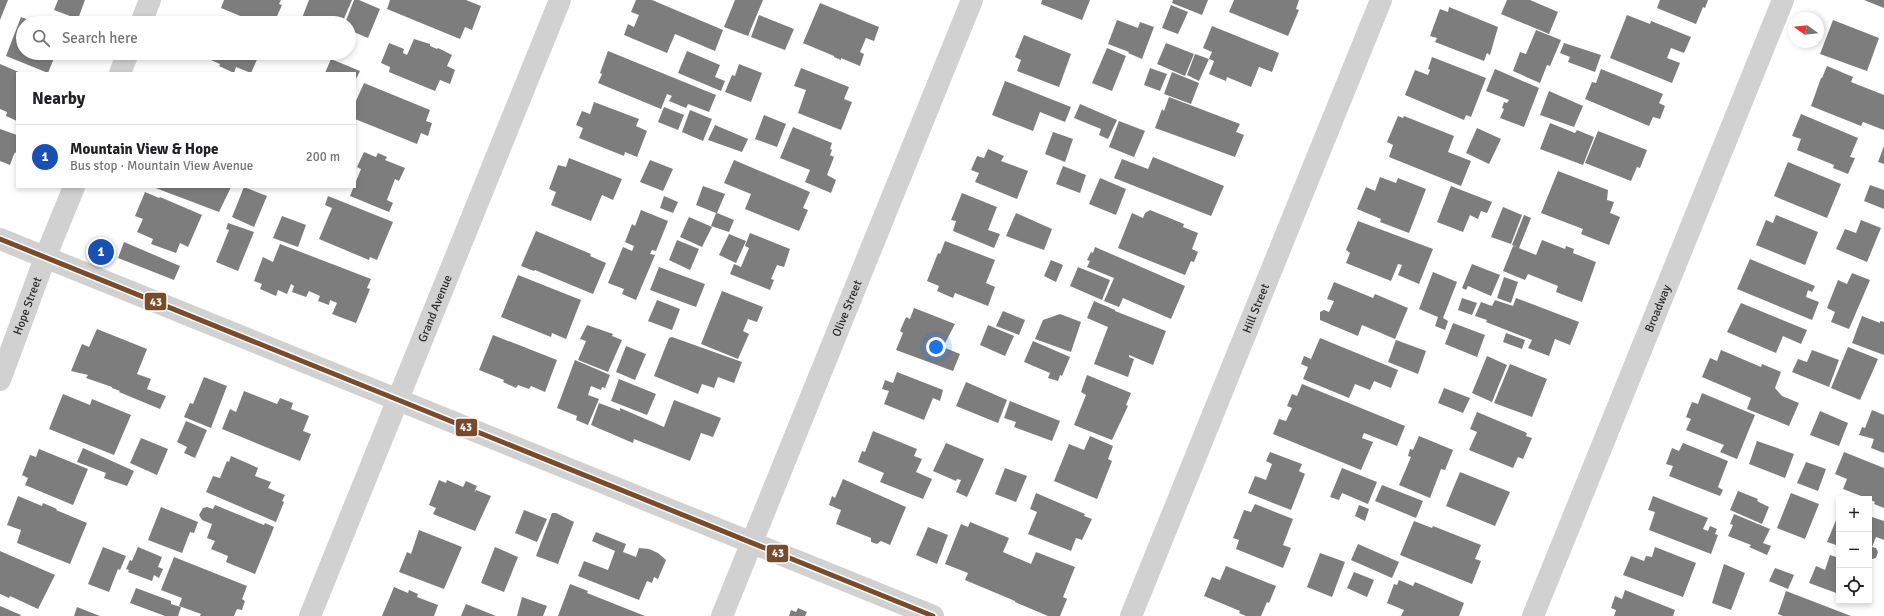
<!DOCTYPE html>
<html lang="en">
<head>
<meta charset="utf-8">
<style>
	:root { --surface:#fff; --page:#f6f6f6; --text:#202124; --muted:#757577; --line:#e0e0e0; --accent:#2563eb }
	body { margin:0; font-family:Signika,sans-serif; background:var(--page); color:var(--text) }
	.controls { position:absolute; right:12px; bottom:12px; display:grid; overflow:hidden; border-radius:0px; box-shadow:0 2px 6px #0003 }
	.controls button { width:36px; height:36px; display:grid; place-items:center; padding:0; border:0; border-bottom:1px solid var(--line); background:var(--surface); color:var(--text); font:20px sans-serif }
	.compass { position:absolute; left:1788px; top:12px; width:36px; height:36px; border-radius:50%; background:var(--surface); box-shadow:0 2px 6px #0003; rotate:285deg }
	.you { position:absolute; left:936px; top:347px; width:14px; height:14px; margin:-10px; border:3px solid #fff; border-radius:50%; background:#1a73e8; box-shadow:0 0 0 6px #1a73e833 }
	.badge { display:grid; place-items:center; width:26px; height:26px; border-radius:50%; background:var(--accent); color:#fff; font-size:13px; font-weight:700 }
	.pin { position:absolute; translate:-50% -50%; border:2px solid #fff; box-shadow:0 1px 4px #0006 }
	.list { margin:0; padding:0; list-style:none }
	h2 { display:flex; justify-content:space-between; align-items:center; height:52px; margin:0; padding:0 16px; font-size:17px }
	h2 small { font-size:13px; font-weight:400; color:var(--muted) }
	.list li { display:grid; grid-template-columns:26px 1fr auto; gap:12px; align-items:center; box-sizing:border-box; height:64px; padding:0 16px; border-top:1px solid var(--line) }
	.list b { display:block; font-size:15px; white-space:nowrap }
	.list p { margin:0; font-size:13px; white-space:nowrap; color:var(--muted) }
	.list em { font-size:13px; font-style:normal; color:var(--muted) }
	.icon { flex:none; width:22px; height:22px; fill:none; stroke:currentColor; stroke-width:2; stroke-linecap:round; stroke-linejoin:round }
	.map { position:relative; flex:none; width:1884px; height:616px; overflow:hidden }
	.search { position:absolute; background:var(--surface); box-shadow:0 2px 6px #0003; left:16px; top:16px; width:340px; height:44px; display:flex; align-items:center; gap:10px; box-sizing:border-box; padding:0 14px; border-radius:22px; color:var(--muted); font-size:15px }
	.panel { position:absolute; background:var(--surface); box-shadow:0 2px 6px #0003; left:16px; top:72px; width:340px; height:116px; border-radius:0px }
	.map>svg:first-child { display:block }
	.building { fill:#7d7d7d }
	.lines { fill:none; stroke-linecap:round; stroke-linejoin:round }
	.minor { stroke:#d1d1d1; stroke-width:22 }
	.tertiary { stroke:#d1d1d1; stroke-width:22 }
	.bus-1-casing { stroke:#fff; stroke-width:8 }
	.bus-1 { stroke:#7a4b2a; stroke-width:5 }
	.labels { text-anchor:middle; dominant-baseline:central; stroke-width:4; stroke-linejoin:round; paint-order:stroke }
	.street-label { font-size:12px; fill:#2c2c2c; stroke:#fff }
	.line-badge { stroke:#fff; stroke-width:1.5 }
	.badge-label { font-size:11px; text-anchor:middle; font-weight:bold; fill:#fff }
</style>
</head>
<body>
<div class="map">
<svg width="1884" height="616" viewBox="0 0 1884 616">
	<rect width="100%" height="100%" fill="#fff"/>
	<g class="building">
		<path d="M0 0H8L0 20Z"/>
		<path d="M58 0H85L78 19 54 10Z"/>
		<path d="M224 0H281L279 4 282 5 274 23H257L221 8Z"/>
		<path d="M309 0H352L342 23H300Z"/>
		<path d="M354 0H359L380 9 368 38 349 30V23H345Z"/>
		<path d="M390 0H466L481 6 472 30 465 27 460 39 387 9Z"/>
		<path d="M636 0H652L723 30 715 51 675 34 667 53 624 35 628 24 634 27 639 15 631 12Z"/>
		<path d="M735 0H763L748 36 724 27Z"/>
		<path d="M1042 0H1090L1082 20 1041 4Z"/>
		<path d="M1173 0H1208L1202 15 1172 3Z"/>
		<path d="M1234 0H1299L1296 9 1299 10 1288 36 1229 12Z"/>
		<path d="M1507 0H1530L1558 12 1549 34 1501 14Z"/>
		<path d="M1660 0H1708L1705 8 1703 7 1696 24 1657 8Z"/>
		<path d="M1864 0H1884V8Z"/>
		<path d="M820 3 879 27 874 41 866 38 860 52 864 54 860 66 841 58V60L834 57V56L803 43Z"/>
		<path d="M1171 5 1188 12 1178 34 1162 28Z"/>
		<path d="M1449 7 1498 27 1490 55 1487 53 1484 61 1435 42 1437 38 1430 36 1440 9 1448 12Z"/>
		<path d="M759 15 794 29 785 50 751 37Z"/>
		<path d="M1627 15 1650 24 1651 21 1691 37 1684 53 1671 48 1667 58 1680 63 1672 83 1610 58Z"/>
		<path d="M221 16 237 23H218Z"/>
		<path d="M21 17 37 23H23V53H56L48 73 6 56Z"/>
		<path d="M1117 20 1138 28 1140 22 1154 27 1142 59 1128 53 1129 52 1108 44Z"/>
		<path d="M1833 20 1879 38 1867 71 1820 54Z"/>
		<path d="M1212 26 1279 53 1272 72 1259 67 1251 87 1227 77 1226 81 1209 74 1214 61 1209 59 1212 52 1203 48Z"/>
		<path d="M1536 30 1561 40 1550 66 1547 65 1540 83 1513 71 1520 52 1526 54Z"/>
		<path d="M1024 35 1071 54 1059 87 1017 71 1021 60 1015 57Z"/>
		<path d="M414 39 430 44V46L437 49 438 48 452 55 447 66 455 70 450 84 440 80 435 91 389 72 390 67 381 63 389 43 404 49 403 53 407 55Z"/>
		<path d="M1166 43 1194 54 1185 76 1157 64Z"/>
		<path d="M1564 43 1601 55 1595 72 1568 62 1570 57 1560 53Z"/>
		<path d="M1107 48 1126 56 1112 91 1092 83Z"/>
		<path d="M608 51 716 95 709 112 688 104 686 108 669 101 672 96 667 94 661 109 598 83 602 74 600 73Z"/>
		<path d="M687 51 720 65 715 77 725 81 721 91 678 73Z"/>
		<path d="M206 53H260L251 73 236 67 234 73 219 66 220 64 204 57Z"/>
		<path d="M1195 54 1209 59 1199 81 1187 75Z"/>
		<path d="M1432 57 1486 78 1471 117 1466 115 1464 120 1405 95 1415 70 1428 75 1430 70 1428 69Z"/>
		<path d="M331 59 360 71 355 81V73H325Z"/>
		<path d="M0 64 21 73H17V121L6 116 7 112 0 109Z"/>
		<path d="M739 64 762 73 751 102 725 92 732 75 735 76Z"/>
		<path d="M1827 66 1853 77 1851 82 1884 95V130L1863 122 1861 126 1811 106 1821 78H1822Z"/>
		<path d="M801 68 849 87 844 99 852 102 841 130 798 113 806 90 794 86Z"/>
		<path d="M1150 68 1167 74 1160 91 1144 85Z"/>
		<path d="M1495 69 1539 88 1524 127 1500 118 1504 109 1502 108 1504 102 1507 103 1509 100 1486 91Z"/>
		<path d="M1601 69 1663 94 1659 103 1665 106 1660 119 1653 117 1649 126 1585 99 1592 82 1596 83Z"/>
		<path d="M1172 72 1199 83 1191 104 1164 94Z"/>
		<path d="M1005 81 1071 107 1065 122 1040 112 1033 131 992 115Z"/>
		<path d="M364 83 430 110 426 121 432 123 428 136 421 133 417 144 355 119V103Z"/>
		<path d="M1549 91 1583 106 1574 127 1540 115Z"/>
		<path d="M1169 97 1240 124 1236 132 1244 135 1235 157 1155 128 1162 109 1164 111Z"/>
		<path d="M594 102 639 119 636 126 647 131 637 157 625 152 624 156 579 138 583 128 576 125 582 111 590 114Z"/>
		<path d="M1080 104 1117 120 1108 139 1099 135 1101 129 1074 118Z"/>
		<path d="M664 107 684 115 678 130 658 122Z"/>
		<path d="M690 110 712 119 703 141 682 132Z"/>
		<path d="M1801 114 1858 138 1850 157 1855 158 1848 174 1833 168 1834 165 1797 150 1801 139 1792 136Z"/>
		<path d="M764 115 786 124 777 147 755 139Z"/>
		<path d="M1398 116 1403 118 1404 116 1454 136 1448 152 1471 161 1461 186 1389 157 1393 145 1387 142Z"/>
		<path d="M1119 121 1145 131 1134 157 1109 147Z"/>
		<path d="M1550 123 1575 133 1577 130 1594 137 1583 165 1540 149Z"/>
		<path d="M715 125 748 139 742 152 708 140Z"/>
		<path d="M793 127 832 143 830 149 832 150 830 155 834 157 827 175 836 180 831 193 805 182 810 170 780 158Z"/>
		<path d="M1477 128 1501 139 1489 164 1466 153Z"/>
		<path d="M0 129 17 135V151L14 154 10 165 0 161Z"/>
		<path d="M1598 131 1647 150 1640 168 1637 167 1631 181 1585 163Z"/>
		<path d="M1053 132 1073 139 1065 162 1045 154Z"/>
		<path d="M1884 146V164L1878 162Z"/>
		<path d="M988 149 1004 156 1001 161 1028 171 1017 199 975 182 979 173 971 170 977 156 984 158Z"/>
		<path d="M364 152 376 157 378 153 387 157 385 160 405 168 399 181 395 179 387 200 393 203 389 212 350 196 361 169 357 167Z"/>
		<path d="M1153 157 1224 186 1211 216 1114 178 1122 159 1148 169Z"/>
		<path d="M569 158 622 179 613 200 602 195 591 221 551 205 556 192 549 189 558 165 566 167Z"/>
		<path d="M650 160 673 169 663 191 640 182Z"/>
		<path d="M734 160 810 192 803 208 808 210 799 231 745 209 751 194 724 183Z"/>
		<path d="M1788 162 1841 184 1827 218 1774 196Z"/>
		<path d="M1063 166 1086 175 1080 193 1056 184Z"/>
		<path d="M1558 171 1608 190 1607 200 1614 202 1610 213 1620 217 1609 245 1581 234 1583 229 1541 213Z"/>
		<path d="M1380 177 1396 183 1398 178 1426 189 1409 233 1380 222 1381 219 1357 209 1366 187 1375 191Z"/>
		<path d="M1100 178 1126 189 1116 215 1089 204Z"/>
		<path d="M1870 185 1884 190V209L1864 201Z"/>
		<path d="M703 186 725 194 717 213 734 220 729 232 711 226 716 213 696 205Z"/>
		<path d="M1451 186 1492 202 1487 213 1481 211 1478 219 1470 215 1463 232 1437 222Z"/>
		<path d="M153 187H231L219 212Z"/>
		<path d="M244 187 267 196 254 227 232 217Z"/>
		<path d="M145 192 159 198 160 197 202 215 188 247 180 243 176 253 151 244 153 239 137 232 143 219 135 216Z"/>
		<path d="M962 193 997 207 988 230 1000 234 994 248 953 231 956 221 951 220Z"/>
		<path d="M328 196 393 222 377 260 370 257 369 260 319 239 332 208 325 205Z"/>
		<path d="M664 196 678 202 673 213 660 208Z"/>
		<path d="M1503 207 1522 215 1511 244 1491 237Z"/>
		<path d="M641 210 668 221 656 251 652 250 650 254 655 255 636 300 622 294 624 289 608 283 623 247 632 251 634 246 625 242 632 224 635 226Z"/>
		<path d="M1150 210 1184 224 1183 227 1198 233 1192 249 1198 252 1194 262 1191 261 1185 275 1118 248 1132 213 1143 218 1145 213Z"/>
		<path d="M1016 213 1052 229 1044 250 1006 236Z"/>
		<path d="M1524 215 1531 218 1519 248 1536 255 1542 240 1565 249 1566 246 1574 249 1573 253 1596 262 1582 302 1556 292 1558 286 1528 274 1525 280 1503 271 1513 246 1517 247 1512 245Z"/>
		<path d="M1776 215 1818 232 1805 265 1756 245 1766 220 1773 223Z"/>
		<path d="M282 216 306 225 298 247 273 238Z"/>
		<path d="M689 217 712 227 702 247 680 237Z"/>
		<path d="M1861 220 1881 228 1867 262 1836 249 1845 229 1856 233Z"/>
		<path d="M1358 221 1433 249 1419 284 1398 275 1402 265 1398 264 1391 281 1346 263 1350 253 1346 250Z"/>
		<path d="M228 223 254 232 238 271 216 262 229 230 226 229Z"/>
		<path d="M536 231 591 254 590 256 606 263 593 294 535 270 534 271 521 266Z"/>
		<path d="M750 233 790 249 784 267 777 265 771 279 774 280 770 290 730 274 734 264 741 267 749 248 745 246Z"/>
		<path d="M729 234 746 241 736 263 719 255Z"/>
		<path d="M677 240 699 249 690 270 669 260Z"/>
		<path d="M945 241 995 260 986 283 995 287 988 306 955 293 953 298 937 291 939 286 927 281 938 253 940 254Z"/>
		<path d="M124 242 180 266 174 280 118 258Z"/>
		<path d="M280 244 371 279 367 288 370 289 356 323 332 314 337 303 330 300 329 305 318 301 320 296 309 291 306 297 292 292 294 286 291 284 287 294 278 290 276 296 260 289 262 284 254 281 263 257 273 262Z"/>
		<path d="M1095 247 1185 286 1171 319 1123 298 1119 307 1104 301 1114 278 1087 267 1090 261 1087 260 1091 252 1093 253Z"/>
		<path d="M1750 259 1815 286 1812 292 1808 290 1806 297 1819 302 1812 320 1737 289Z"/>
		<path d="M1051 260 1063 265 1056 282 1044 276Z"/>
		<path d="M1472 264 1500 275 1491 296 1468 286 1466 290 1462 288Z"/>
		<path d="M659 267 705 284 696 307 650 290Z"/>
		<path d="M1078 267 1110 280 1102 300 1070 286Z"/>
		<path d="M1433 272 1457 282 1443 318 1448 321 1445 330 1435 326 1438 317 1419 309Z"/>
		<path d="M1852 273 1870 280 1849 329 1831 322 1835 312 1827 308 1838 280 1847 284Z"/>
		<path d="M518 275 581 300 566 339 552 333 551 337 501 317Z"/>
		<path d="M1504 277 1518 282 1511 303 1497 298Z"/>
		<path d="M1334 282 1373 298 1375 294 1408 308 1395 339 1362 325 1358 336 1320 320V312L1324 310 1329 312 1334 301 1327 299Z"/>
		<path d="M722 291 763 307 757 322 748 319 743 331 749 334 738 359 701 344Z"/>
		<path d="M1462 298 1477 303 1472 315 1458 310Z"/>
		<path d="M1516 298 1579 322 1570 345 1555 339 1549 356 1528 348 1532 340 1486 322 1487 320 1475 316 1481 302 1492 306 1495 300 1513 306Z"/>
		<path d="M657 300 680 309 672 330 648 321Z"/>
		<path d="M1094 301 1115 310V311L1166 331 1153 365 1129 355V357L1134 359 1128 377 1094 364 1108 327 1087 318Z"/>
		<path d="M1741 303 1807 330 1801 344 1783 336 1776 353 1727 332Z"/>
		<path d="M914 308 955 324 943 347 960 354 953 371 896 350 903 333 900 331 906 317 910 319Z"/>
		<path d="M1003 311 1025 320 1019 335 996 326Z"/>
		<path d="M1060 314 1081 322 1071 352 1035 339 1043 320Z"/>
		<path d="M1862 316 1880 323V321L1884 322V355L1852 343Z"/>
		<path d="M1453 323 1485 335 1477 357 1445 344Z"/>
		<path d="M587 325 613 334 612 336 622 340 608 372 578 360 586 341 580 339Z"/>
		<path d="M988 325 1014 336 1005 356 980 345Z"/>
		<path d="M97 329 147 349 137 374 151 379 147 389 166 396 160 409 119 392 120 391 112 388V387L86 378 88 375 71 371 82 344 89 347Z"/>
		<path d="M1506 333 1525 340 1522 349 1503 342Z"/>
		<path d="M493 335 557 360 545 392 531 386 529 389 518 385 516 388 503 382 504 380 479 370Z"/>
		<path d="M672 337 742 362 734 383 718 377 714 388 702 384 698 394 654 376 669 338Z"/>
		<path d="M1320 338 1398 370 1391 388 1374 381 1370 390 1355 384 1349 398 1303 379 1308 367 1301 364 1304 356 1311 359Z"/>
		<path d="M1396 340 1426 351 1418 374 1388 362Z"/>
		<path d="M1033 341 1070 357 1062 376 1060 375 1058 381 1048 378 1050 373 1024 362Z"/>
		<path d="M626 346 646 354 635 380 616 372Z"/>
		<path d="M1848 347 1878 359 1860 400 1831 388Z"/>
		<path d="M1721 350 1761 367 1762 364 1781 372 1775 388 1782 396 1799 403 1789 426 1747 409 1751 398 1702 377 1710 358 1717 361Z"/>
		<path d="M1812 350 1839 360 1829 387 1792 372 1798 359 1807 362Z"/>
		<path d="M1487 356 1507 365 1492 402 1472 393Z"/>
		<path d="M575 360 610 375 605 388 602 387 601 390 591 386 588 395 599 399 588 425 576 420 577 416 557 408Z"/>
		<path d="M1510 364 1547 379 1532 417 1494 403Z"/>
		<path d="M897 372 943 390 940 401 933 398 924 420 884 404 889 391 882 389 885 380 893 383Z"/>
		<path d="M1087 375 1131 393 1126 405 1128 406 1112 440 1074 425 1086 395 1081 392Z"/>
		<path d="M204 377 227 386 211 428 184 417 190 403 193 404Z"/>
		<path d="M619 379 656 394 647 415 611 401Z"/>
		<path d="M966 382 1007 400 998 423 956 406Z"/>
		<path d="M1302 384 1405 426 1397 446 1364 433 1362 438 1373 442 1361 470 1273 434 1279 419 1286 421 1292 408 1287 406 1292 394 1297 396Z"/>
		<path d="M1444 388 1470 398 1463 413 1438 403Z"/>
		<path d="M244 391 277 404 280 398 293 403 291 409 309 416 303 431 311 434 300 461 222 429 230 409 236 412Z"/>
		<path d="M1702 393 1755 415 1737 459 1720 452 1724 445 1686 430 1691 419 1686 417 1692 402 1698 404Z"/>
		<path d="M63 394 90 405 92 399 131 415 114 455 49 429Z"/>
		<path d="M674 400 721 418 713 437 701 433 690 461 634 439 633 443 591 425 599 403 620 411V408L664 427Z"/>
		<path d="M1010 401 1060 421 1052 441 1014 427 1016 422 1004 418Z"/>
		<path d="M1872 410 1884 415V453L1871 448 1874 439 1859 435 1862 427 1865 428Z"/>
		<path d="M1820 411 1848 423 1839 446 1810 435Z"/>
		<path d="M1477 412 1527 433 1526 436 1532 438 1523 459 1518 457 1513 468 1469 450 1477 432 1470 429Z"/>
		<path d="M186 421 207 430 195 458 184 453 187 447 177 442Z"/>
		<path d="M873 431 917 449 914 456 922 459 916 472 932 479 923 499 880 482 884 473 858 462 862 451 865 452Z"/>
		<path d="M1090 436 1113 446 1108 459 1112 461 1097 499 1054 481 1069 444 1084 450Z"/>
		<path d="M1419 436 1453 450 1445 470 1441 469 1430 498 1399 485 1411 457 1408 456 1410 449 1413 450Z"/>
		<path d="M141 438 168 449 157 475 130 463Z"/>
		<path d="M1757 441 1794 454 1785 478 1749 464Z"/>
		<path d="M946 443 984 459 967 497 956 492 961 480 957 479 956 481 933 471Z"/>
		<path d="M1683 443 1728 461 1718 487 1723 490 1720 496 1669 476 1673 466 1666 464 1672 448 1679 451Z"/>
		<path d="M83 448 134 471 127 486 104 478 106 473 77 462Z"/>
		<path d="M39 449 88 469 73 505 25 485 28 478 22 475 30 455 36 457Z"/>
		<path d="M1270 452 1302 464 1299 471 1305 474 1291 510 1248 493 1255 476 1266 480 1272 464 1266 461Z"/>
		<path d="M1844 452 1884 468V508L1874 504 1875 502 1869 499 1843 489 1847 479 1835 474Z"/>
		<path d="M231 456 258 468 255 476 271 482 268 488 285 495 282 501 284 502 276 522 206 492 213 476 220 478 227 461 229 462Z"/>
		<path d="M1806 462 1826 469 1818 491 1797 483Z"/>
		<path d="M1005 468 1027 476 1016 502 995 494Z"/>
		<path d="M1342 468 1377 482 1368 504 1342 493 1339 500 1330 497Z"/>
		<path d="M1460 472 1510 492 1495 526 1446 506Z"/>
		<path d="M843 479 906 507 890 545 881 541 877 544 871 542V538L836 524 841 510 829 505 832 496 835 498Z"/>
		<path d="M439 480 446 483 447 480 463 487 466 481 477 486 474 493 476 490 491 496 475 531 433 514 436 508 429 505Z"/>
		<path d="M1382 485 1423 501 1416 518 1375 501Z"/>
		<path d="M1738 491 1758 499 1757 501 1769 507 1762 524 1730 510Z"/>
		<path d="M1036 493 1085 514 1084 516 1092 519 1082 540 1076 538 1071 551 1028 534 1037 512 1030 509Z"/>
		<path d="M1791 493 1819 504 1805 539 1777 528Z"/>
		<path d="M18 496 42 506 43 503 57 509 56 510 87 523 70 564 17 543 21 530 7 525Z"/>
		<path d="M1653 496 1708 518 1703 529 1708 531 1710 526 1717 529 1715 534 1718 535 1711 554 1649 530 1655 512 1648 510Z"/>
		<path d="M1255 504 1293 519 1283 545 1291 548 1283 568 1236 549 1239 540 1233 538 1244 510 1251 512Z"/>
		<path d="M215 505 264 525 265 523 274 527 255 574 226 562 228 556 211 549 215 541 207 538 212 524 202 520 199 515 203 508 207 507 213 509Z"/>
		<path d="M1359 505 1369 509 1365 521 1355 516Z"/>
		<path d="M161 507 198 522 194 533 190 532 182 553 148 540Z"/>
		<path d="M524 510 547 519 537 542 515 533Z"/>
		<path d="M552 513H556L574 522 558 564 536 556Z"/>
		<path d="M1839 513V546L1827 542Z"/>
		<path d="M1734 514 1770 529 1763 543 1771 546 1767 555 1749 547 1751 545 1728 536 1733 525 1730 524Z"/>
		<path d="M1869 516 1884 521V540L1876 537 1872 547 1876 548 1878 552 1876 558 1872 559 1869 558Z"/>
		<path d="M1414 521 1432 528 1433 526 1481 545 1475 559 1481 561 1472 584 1400 555Z"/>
		<path d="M970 522 1009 538 1003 552 1031 564 1036 552 1075 567 1063 597 1067 599 1060 616H1048L1015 602V601L965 580 968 573 945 564 961 524 968 527Z"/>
		<path d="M928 527 948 535 937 564 916 555Z"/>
		<path d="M419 530 462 547 444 589 399 572 407 552 411 554Z"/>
		<path d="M596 532 626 544 623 552 636 557 639 548 649 549 658 553 666 560 658 579 654 577 652 583 647 581 639 600 578 576 584 561 608 570 615 551 592 541Z"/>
		<path d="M1358 544 1399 562 1392 578 1351 560Z"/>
		<path d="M103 547 126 556 120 570 118 569 109 592 88 584Z"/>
		<path d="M138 547 162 557 158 567 163 569 159 578 154 575 152 581 128 572 129 570 126 569 130 560 132 561Z"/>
		<path d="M495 547 518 557 504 592 481 583Z"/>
		<path d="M1655 547 1696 563 1683 597 1623 575 1631 556 1644 561 1646 556 1652 557Z"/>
		<path d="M0 551 55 575 38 609 10 596 9 598 0 594Z"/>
		<path d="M1320 553 1345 562 1332 597 1307 587Z"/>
		<path d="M1830 555 1839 558V594L1809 583 1816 566 1825 570Z"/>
		<path d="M174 557 247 586 242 599 245 601 242 610 237 609 234 616H200L201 614 179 606 182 598 161 590Z"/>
		<path d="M1724 564 1745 573 1731 610 1712 603Z"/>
		<path d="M1226 566 1276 586 1269 603 1267 602 1261 616H1246L1239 613 1240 611 1204 596 1212 577 1220 580Z"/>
		<path d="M1775 568 1794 575 1788 589 1769 581Z"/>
		<path d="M1354 572 1374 580 1367 597 1347 588Z"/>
		<path d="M1399 580 1413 586 1415 582 1464 603 1459 616H1401L1404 610 1387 603 1394 584 1397 585Z"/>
		<path d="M570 584 588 591 587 593 645 616H558Z"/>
		<path d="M394 587 408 593 409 590 418 594 417 597 438 605 434 616H382Z"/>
		<path d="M136 588 171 601V604L181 607 178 616H165L130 603Z"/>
		<path d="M1625 590 1675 610 1673 616H1614L1616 610 1611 608 1615 596 1622 599Z"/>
		<path d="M1786 591 1851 616H1783L1778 614Z"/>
		<path d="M522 597 547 606 543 616H517Z"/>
		<path d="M466 604 496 616H461Z"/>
		<path d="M0 606 21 615 20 616H0Z"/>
		<path d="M77 607 100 616H74Z"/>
		<path d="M798 608 807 612 805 616H789L791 610 796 612Z"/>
	</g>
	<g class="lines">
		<g class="minor">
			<path d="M141 23 150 0"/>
			<path d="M120 73 128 53"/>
			<path id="s1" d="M0 380 45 258 74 187"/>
			<path id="s2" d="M310 616 560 0"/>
			<path id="s3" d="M722 616 972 0"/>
			<path id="s4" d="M1131 616 1381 0"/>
			<path id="s5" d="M1533 616 1783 0"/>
		</g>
		<path class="tertiary" d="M0 239 933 616"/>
		<g class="bus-1-casing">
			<path id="bus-1" d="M0 239 933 616"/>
		</g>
		<use href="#bus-1" class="bus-1"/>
	</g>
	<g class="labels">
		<g class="street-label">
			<text stroke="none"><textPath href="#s1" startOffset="79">Hope Street</textPath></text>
			<text stroke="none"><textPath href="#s2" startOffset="332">Grand Avenue</textPath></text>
			<text stroke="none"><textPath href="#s3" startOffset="332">Olive Street</textPath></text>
			<text stroke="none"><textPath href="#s4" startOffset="332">Hill Street</textPath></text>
			<text stroke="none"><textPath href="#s5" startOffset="332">Broadway</textPath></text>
		</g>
	</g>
	<g class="line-badge">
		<rect x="144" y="292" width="23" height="19" rx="4" fill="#7a4b2a"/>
		<rect x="455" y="418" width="23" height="19" rx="4" fill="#7a4b2a"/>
		<rect x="766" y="544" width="23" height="19" rx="4" fill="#7a4b2a"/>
	</g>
	<g class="badge-label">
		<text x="156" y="306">43</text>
		<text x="466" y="431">43</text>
		<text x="778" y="557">43</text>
	</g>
</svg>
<div class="controls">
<button>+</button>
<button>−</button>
<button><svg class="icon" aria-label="locate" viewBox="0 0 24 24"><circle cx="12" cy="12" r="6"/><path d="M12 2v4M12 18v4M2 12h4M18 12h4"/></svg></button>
</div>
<svg class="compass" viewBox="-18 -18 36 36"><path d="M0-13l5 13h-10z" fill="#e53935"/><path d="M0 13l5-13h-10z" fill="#757577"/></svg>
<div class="you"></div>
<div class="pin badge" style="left:101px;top:252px;background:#1a4fb4">1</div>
<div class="search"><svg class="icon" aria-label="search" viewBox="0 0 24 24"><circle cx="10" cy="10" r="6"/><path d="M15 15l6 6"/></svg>Search here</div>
<section class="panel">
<h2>Nearby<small></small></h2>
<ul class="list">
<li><span class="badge" style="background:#1a4fb4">1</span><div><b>Mountain View &amp; Hope</b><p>Bus stop · Mountain View Avenue</p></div><em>200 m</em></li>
</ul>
</section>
</div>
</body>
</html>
